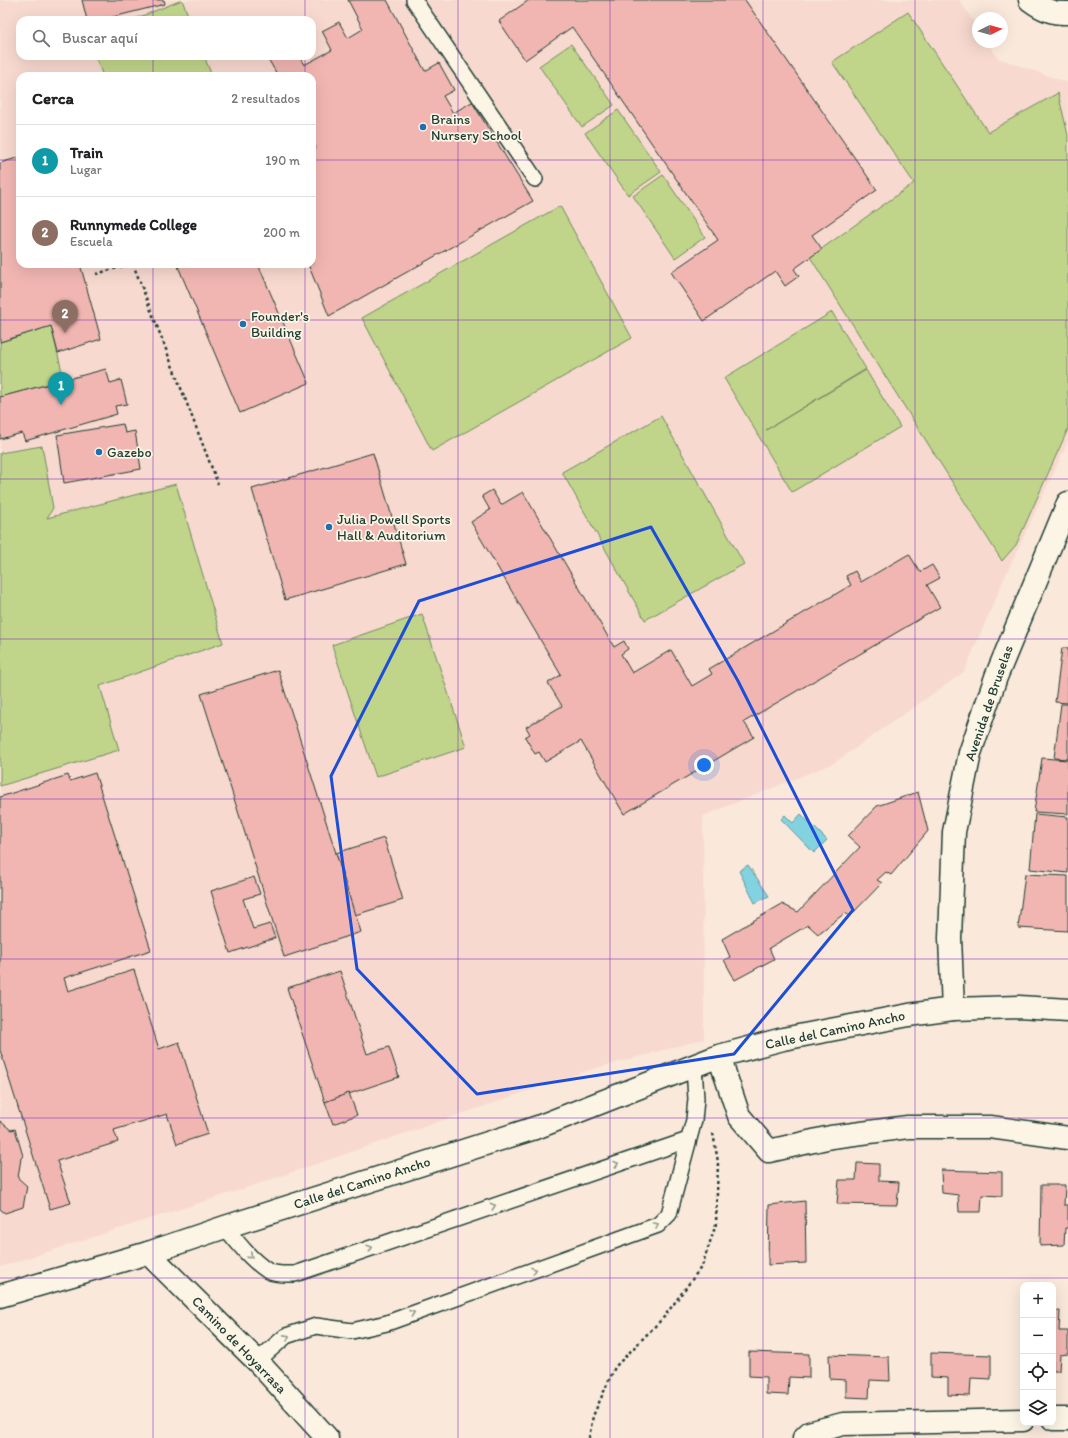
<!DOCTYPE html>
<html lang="es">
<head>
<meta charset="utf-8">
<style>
	:root { --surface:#fff; --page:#f6f6f6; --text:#202124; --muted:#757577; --line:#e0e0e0; --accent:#1f6fb2 }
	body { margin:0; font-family:Itim,sans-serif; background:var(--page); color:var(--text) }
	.controls { position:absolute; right:12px; bottom:12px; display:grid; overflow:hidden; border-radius:8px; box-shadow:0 4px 16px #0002 }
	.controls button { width:36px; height:36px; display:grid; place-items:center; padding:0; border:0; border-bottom:1px solid var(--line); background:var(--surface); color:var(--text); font:20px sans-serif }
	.compass { position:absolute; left:972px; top:12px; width:36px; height:36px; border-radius:50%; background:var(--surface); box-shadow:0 4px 16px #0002; rotate:85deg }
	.you { position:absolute; left:704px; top:765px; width:14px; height:14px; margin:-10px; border:3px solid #fff; border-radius:50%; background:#1a73e8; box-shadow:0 0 0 6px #1a73e833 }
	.badge { display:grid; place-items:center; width:26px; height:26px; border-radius:50%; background:var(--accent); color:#fff; font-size:13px; font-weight:700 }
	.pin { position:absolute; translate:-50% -33px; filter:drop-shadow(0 1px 2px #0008) }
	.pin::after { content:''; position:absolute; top:21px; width:14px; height:12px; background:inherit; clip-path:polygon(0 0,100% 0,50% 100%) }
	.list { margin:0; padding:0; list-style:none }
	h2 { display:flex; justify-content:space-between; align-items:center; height:52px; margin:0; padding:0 16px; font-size:17px }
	h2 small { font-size:13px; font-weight:400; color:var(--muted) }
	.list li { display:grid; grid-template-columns:26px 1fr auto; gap:12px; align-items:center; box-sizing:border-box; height:72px; padding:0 16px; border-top:1px solid var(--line) }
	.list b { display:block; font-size:15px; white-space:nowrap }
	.list p { margin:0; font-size:13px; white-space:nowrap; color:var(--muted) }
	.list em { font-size:13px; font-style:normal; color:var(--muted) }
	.icon { flex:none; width:22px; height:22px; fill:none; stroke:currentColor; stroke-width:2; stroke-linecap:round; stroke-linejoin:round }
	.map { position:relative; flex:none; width:1068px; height:1438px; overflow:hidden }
	.search { position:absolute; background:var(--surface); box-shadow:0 4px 16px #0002; left:16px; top:16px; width:300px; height:44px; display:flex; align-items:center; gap:10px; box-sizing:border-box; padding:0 14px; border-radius:12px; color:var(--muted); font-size:15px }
	.panel { position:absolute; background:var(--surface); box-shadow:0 4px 16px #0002; left:16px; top:72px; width:300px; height:196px; border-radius:12px }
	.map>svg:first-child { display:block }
	.built { fill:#f7d9cf; fill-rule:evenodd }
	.green { fill:#c0d58a; stroke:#70895f }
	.water { fill:#83d2e0; stroke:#5b969b }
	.building { fill:#f1b6b2; stroke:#1f3d34 }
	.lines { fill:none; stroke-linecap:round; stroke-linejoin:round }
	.lane-casing { stroke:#1f3d34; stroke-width:18 }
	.street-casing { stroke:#1f3d34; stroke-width:25 }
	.path { stroke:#1f3d34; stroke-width:2.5; stroke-dasharray:3 3; stroke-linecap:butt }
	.lane { stroke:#fcf5e5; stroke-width:15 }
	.street { stroke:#fcf5e5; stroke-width:22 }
	.oneway { stroke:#8e998c }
	.marked { fill:none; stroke:#1d4ed8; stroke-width:3; stroke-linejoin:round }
	.grid { fill:none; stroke:#7b2cbf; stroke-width:1; stroke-opacity:0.55 }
	.poi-dot { fill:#1f6fb2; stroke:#fcf5e5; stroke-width:1.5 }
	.labels { text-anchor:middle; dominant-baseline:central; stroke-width:3.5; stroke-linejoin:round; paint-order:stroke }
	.poi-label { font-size:14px; fill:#1f3d34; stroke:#fcf5e5; text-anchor:start }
	.street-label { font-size:14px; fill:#1f3d34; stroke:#fcf5e5 }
</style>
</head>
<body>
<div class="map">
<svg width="1068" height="1438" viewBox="0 0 1068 1438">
	<rect width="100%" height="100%" fill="#fae8db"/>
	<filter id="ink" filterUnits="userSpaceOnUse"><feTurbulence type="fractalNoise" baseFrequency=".025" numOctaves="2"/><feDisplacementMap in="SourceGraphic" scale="8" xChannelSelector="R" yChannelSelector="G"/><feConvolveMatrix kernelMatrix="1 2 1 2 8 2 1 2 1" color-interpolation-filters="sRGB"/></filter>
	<g filter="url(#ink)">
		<path class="built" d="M0 0H959L978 28V42H987L998 58 1068 83V442L1003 581 964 672 834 763 703 816 704 1039 586 1071 249 1187 0 1267ZM20 20H312V56H20ZM20 76H312V264H20Z"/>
		<g class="green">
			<path d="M182 0 190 20H132Z"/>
			<path d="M908 12 988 132 1058 93 1068 135V429L1016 545 1002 561 810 257 914 183 832 62Z"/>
			<path d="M571 44 614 105 582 127 539 66Z"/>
			<path d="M95 56H204L212 76H103Z"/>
			<path d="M618 110 661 172 628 195 585 133Z"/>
			<path d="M663 175 705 237 675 258 633 196Z"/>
			<path d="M560 206 632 338 432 451 362 318Z"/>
			<path d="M832 312 866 369 766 430 866 370 900 427 792 492 724 378Z"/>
			<path d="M51 326 64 380 0 397V342Z"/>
			<path d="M661 416 744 564 645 620 562 472Z"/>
			<path d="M42 446 53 508 47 518 176 484 223 643 100 686 119 750 0 786V453Z"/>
			<path d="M422 614 466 747 376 777 332 645Z"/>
		</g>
		<g class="water">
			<path d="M801 814 827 840 814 853 781 819 785 815 793 823Z"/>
			<path d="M748 865 769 896 755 903 739 871Z"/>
		</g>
		<g class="building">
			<path d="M82 0H164L165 4 101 20H87Z"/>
			<path d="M348 0H387L425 71 439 63 454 90 443 96 453 113 472 102 533 201 329 316 308 264H312V151L316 148 312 140V76H278L267 57 299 56 304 65 332 50 322 31 339 22 348 38 363 29Z"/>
			<path d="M529 0H745L877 190 812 235 822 249 794 269 799 276 785 286 775 271 704 321 671 272 718 240 572 27 525 60 499 21Z"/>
			<path d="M20 157V264H80L101 339 58 353 51 326 0 342V163Z"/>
			<path d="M177 264H258L309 383 240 413Z"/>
			<path d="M106 369 110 383 121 380 127 404 115 406 117 414 25 441 22 433 0 439V397Z"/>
			<path d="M123 424 125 433 135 431 141 469 64 483 57 435Z"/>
			<path d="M373 453 406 564 285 600 252 489Z"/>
			<path d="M492 490 501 505 523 492 614 647 624 641 628 649 621 654 632 673 671 650 692 686 712 674 709 669 851 585 846 576 855 571 861 582 909 554 920 572 932 565 940 578 927 585 940 607 744 722 754 737 624 814 581 741 545 762 539 752 535 754 525 737 530 734 526 727 562 706 548 683 561 675 471 522 490 510 482 496Z"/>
			<path d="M1062 648H1068V703L1055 702Z"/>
			<path d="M278 670 361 932 284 957 201 694Z"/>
			<path d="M1061 704H1068V759L1054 758Z"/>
			<path d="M1042 758 1068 760V814L1034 812Z"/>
			<path d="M95 773 151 950 64 978 68 991 134 970 159 1049 179 1042 208 1134 177 1144 167 1114 114 1130 118 1142 57 1161 71 1203 50 1209 0 1050V797L68 775 70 781Z"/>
			<path d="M918 792 928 831 891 875 886 872 877 880 882 883 850 916 845 913 818 934 808 925 769 948 774 959 735 980 724 960 730 957 722 939 782 904 798 912 860 847 848 836 877 806Z"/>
			<path d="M1035 814 1068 817V873L1030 869Z"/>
			<path d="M384 838 403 900 355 915 336 853Z"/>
			<path d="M1025 874 1068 876V931L1018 928Z"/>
			<path d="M254 877 260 894 243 899 253 929 270 924 275 938 230 953 211 891Z"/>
			<path d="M340 971 367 1054 389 1047 399 1077 325 1102 287 988Z"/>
			<path d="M349 1093 357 1115 333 1124 325 1102Z"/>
			<path d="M0 1121 11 1130 15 1129 23 1156 21 1158 18 1178 27 1186 23 1207 5 1213 0 1209Z"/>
			<path d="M857 1163 879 1164V1181L899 1182 897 1205 837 1204 839 1180H856Z"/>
			<path d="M941 1170 1002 1172V1196L982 1195 981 1212H959L958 1195 942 1193Z"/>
			<path d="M1041 1185H1065L1064 1205H1068V1228H1065L1064 1245 1040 1246Z"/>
			<path d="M805 1201 806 1263 768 1265 769 1205Z"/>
			<path d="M1053 1311H1060L1059 1331H1068V1354L1060 1355 1059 1371H1053Z"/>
			<path d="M749 1352 809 1354V1378L789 1377 788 1395 766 1394V1377L749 1376Z"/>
			<path d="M931 1353 991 1355V1379L971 1378 970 1396 948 1395V1378L931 1377Z"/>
			<path d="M829 1355 889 1357 890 1381 870 1380 869 1398 846 1397V1380L830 1379Z"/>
		</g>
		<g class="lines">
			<g class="lane-casing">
				<g id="lane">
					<path d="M414 0 535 179"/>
					<path d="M225 1227C237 1242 251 1260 268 1271 276 1275 287 1274 295 1274L688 1140"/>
					<path d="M257 1361 286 1336 316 1326 352 1331 387 1323 658 1225 669 1214 694 1120 696 1099 694 1066"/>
				</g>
			</g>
			<g class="street-casing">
				<g id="street">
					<path d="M1030 0C1042 9 1053 14 1068 13"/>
					<path d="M953 1009 950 938 954 832 970 753 996 677 1068 503"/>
					<path d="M719 1056 739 1116 769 1151 831 1137 908 1127H990L1068 1138"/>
					<path d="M148 1253 257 1361 327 1438"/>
					<path d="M0 1296 148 1253 225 1227 538 1127 719 1056 783 1039 909 1015 953 1009 1019 1007 1068 1010"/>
					<path d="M1053 1419H1068"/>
					<path d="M804 1438 809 1433 843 1424 1023 1420"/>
				</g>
			</g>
			<g class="path">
				<path d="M133 264 218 484"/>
				<path d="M96 274 131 264"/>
				<path d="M589 1438 593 1416 615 1367 664 1317 702 1266 716 1224 718 1162 713 1133"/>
			</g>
			<use href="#lane" class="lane"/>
			<use href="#street" class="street"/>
		</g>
		<defs><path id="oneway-chevron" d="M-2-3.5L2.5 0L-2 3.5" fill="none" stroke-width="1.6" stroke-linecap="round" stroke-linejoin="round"/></defs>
		<g class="oneway">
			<use href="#oneway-chevron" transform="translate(616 1164) rotate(-19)"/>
			<use href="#oneway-chevron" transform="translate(493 1206) rotate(-19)"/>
			<use href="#oneway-chevron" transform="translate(656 1225) rotate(-31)"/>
			<use href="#oneway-chevron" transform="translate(370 1248) rotate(-19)"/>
			<use href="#oneway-chevron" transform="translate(250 1256) rotate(40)"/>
			<use href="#oneway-chevron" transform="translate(534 1270) rotate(-20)"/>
			<use href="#oneway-chevron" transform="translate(412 1313) rotate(-20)"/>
			<use href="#oneway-chevron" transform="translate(287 1337) rotate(-28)"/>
		</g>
	</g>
	<path class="marked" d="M651 527 738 681 853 910 734 1054 477 1094 357 969 331 776 419 601Z"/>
	<path class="grid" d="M153 0V20M305 0V20M458 0V1438M610 0V1438M763 0V1438M915 0V1438M153 56V76M305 56V76M0 160H20M312 160H1068M153 264V1438M305 264V1438M0 320H1068M0 479H1068M0 639H1068M0 799H1068M0 959H1068M0 1118H1068M0 1278H1068"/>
	<g class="poi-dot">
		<circle cx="423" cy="127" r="4"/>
		<circle cx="243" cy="324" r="4"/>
		<circle cx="99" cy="452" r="4"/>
		<circle cx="329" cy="527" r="4"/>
	</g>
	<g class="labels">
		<g class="poi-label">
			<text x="431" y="119">Brains<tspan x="431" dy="16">Nursery School</tspan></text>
			<text x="251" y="316">Founder's<tspan x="251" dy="16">Building</tspan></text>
			<text x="107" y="452">Gazebo</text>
			<text x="337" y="519">Julia Powell Sports<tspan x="337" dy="16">Hall &amp; Auditorium</tspan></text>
		</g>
		<g class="street-label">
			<text transform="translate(989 703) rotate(-71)">Avenida de Bruselas</text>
			<text transform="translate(835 1030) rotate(-12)">Calle del Camino Ancho</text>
			<text transform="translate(362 1183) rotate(-18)">Calle del Camino Ancho</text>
			<text transform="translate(239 1345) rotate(46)">Camino de Hoyarrasa</text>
		</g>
	</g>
</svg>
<div class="controls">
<button>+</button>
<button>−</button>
<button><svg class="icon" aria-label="locate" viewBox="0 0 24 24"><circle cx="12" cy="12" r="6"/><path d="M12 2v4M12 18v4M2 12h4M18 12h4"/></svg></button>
<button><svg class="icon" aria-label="layers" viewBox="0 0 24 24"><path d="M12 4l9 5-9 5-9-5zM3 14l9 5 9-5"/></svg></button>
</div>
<svg class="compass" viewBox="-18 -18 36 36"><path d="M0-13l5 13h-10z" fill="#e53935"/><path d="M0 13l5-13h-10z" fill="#757577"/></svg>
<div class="you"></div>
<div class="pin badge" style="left:61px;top:405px;background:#0f9aa8">1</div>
<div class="pin badge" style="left:65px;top:333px;background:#8d6e63">2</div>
<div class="search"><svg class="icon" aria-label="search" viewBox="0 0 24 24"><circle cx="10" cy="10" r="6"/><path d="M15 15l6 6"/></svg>Buscar aquí</div>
<section class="panel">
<h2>Cerca<small>2 resultados</small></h2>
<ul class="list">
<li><span class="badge" style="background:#0f9aa8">1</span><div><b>Train</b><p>Lugar</p></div><em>190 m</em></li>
<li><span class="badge" style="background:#8d6e63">2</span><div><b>Runnymede College</b><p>Escuela</p></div><em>200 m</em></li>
</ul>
</section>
</div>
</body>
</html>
